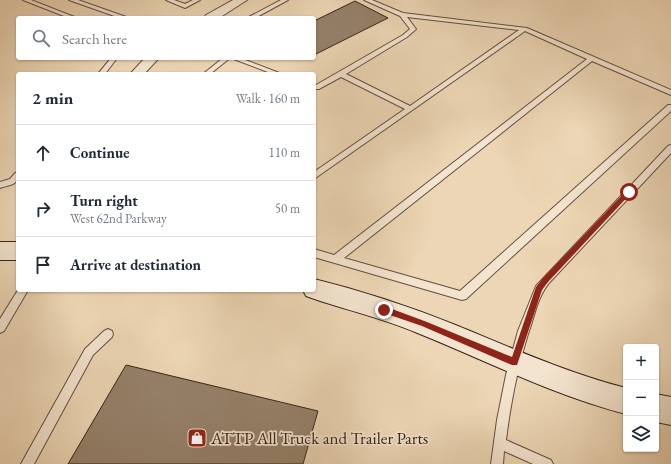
<!DOCTYPE html>
<html lang="en">
<head>
<meta charset="utf-8">
<style>
	:root { --surface:#fff; --page:#f2f2f3; --text:#1f2937; --muted:#747a83; --line:#e0e1e3 }
	body { margin:0; font-family:"EB Garamond",serif; background:var(--page); color:var(--text) }
	.controls { position:absolute; right:12px; bottom:12px; display:grid; overflow:hidden; border-radius:4px; box-shadow:0 1px 3px #0004 }
	.controls button { width:36px; height:36px; display:grid; place-items:center; padding:0; border:0; border-bottom:1px solid var(--line); background:var(--surface); color:var(--text); font:20px sans-serif }
	.stop { position:absolute; width:12px; height:12px; margin:-9px; border:3px solid #8f2418; border-radius:50%; background:#fff }
	.stop.end { background:#8f2418; border-color:#fff; box-shadow:0 1px 4px #0008 }
	.list { margin:0; padding:0; list-style:none }
	h2 { display:flex; justify-content:space-between; align-items:center; height:52px; margin:0; padding:0 16px; font-size:17px }
	h2 small { font-size:13px; font-weight:400; color:var(--muted) }
	.list li { display:grid; grid-template-columns:26px 1fr auto; gap:12px; align-items:center; box-sizing:border-box; height:56px; padding:0 16px; border-top:1px solid var(--line) }
	.list b { display:block; font-size:15px; white-space:nowrap }
	.list p { margin:0; font-size:13px; white-space:nowrap; color:var(--muted) }
	.list em { font-size:13px; font-style:normal; color:var(--muted) }
	.icon { flex:none; width:22px; height:22px; fill:none; stroke:currentColor; stroke-width:2; stroke-linecap:round; stroke-linejoin:round }
	.map { position:relative; flex:none; width:671px; height:464px; overflow:hidden }
	.search { position:absolute; background:var(--surface); box-shadow:0 1px 3px #0004; left:16px; top:16px; width:300px; height:44px; display:flex; align-items:center; gap:10px; box-sizing:border-box; padding:0 14px; border-radius:4px; color:var(--muted); font-size:15px }
	.panel { position:absolute; background:var(--surface); box-shadow:0 1px 3px #0004; left:16px; top:72px; width:300px; height:220px; border-radius:4px }
	.map>svg:first-child { display:block }
	.building { fill:#95816a; stroke:#352418 }
	.lines { fill:none; stroke-linecap:round; stroke-linejoin:round }
	.lane-casing { stroke:#63503f; stroke-width:2 }
	.street-casing { stroke:#63503f; stroke-width:2 }
	.secondary-casing { stroke:#352418; stroke-width:2 }
	.lane { fill:#f3e4cf; fill-rule:evenodd }
	.street { fill:#f3e4cf; fill-rule:evenodd }
	.secondary { fill:#f3e4cf; fill-rule:evenodd }
	.route { fill:#8f2418 }
	.labels { text-anchor:middle; dominant-baseline:central; stroke-width:3.5; stroke-linejoin:round; paint-order:stroke }
	.near-poi-label { font-size:17px; fill:#352418; stroke:#f3e4cf; text-anchor:start }
</style>
</head>
<body>
<div class="map">
<svg width="671" height="464" viewBox="0 0 671 464">
	<rect width="100%" height="100%" fill="#edd6b5"/>
	<filter id="stains"><feTurbulence type="fractalNoise" baseFrequency=".005" numOctaves="4"/><feColorMatrix values="0 0 0 0 .2 0 0 0 0 .09 0 0 0 0 .02 0 0 0 .5 -.17"/></filter>
	<radialGradient id="worn" r=".72"><stop offset=".6" stop-color="#630" stop-opacity="0"/><stop offset="1" stop-color="#630" stop-opacity=".3"/></radialGradient>
	<g class="building">
		<path d="M355 1 388 18 314 55V21Z"/>
		<path d="M126 365 318 411 303 464H68Z"/>
	</g>
	<g class="lines">
		<g class="lane-casing">
			<g id="lane">
				<path d="M23 0H31L77 18H69Z"/>
				<path d="M69 0H78L129 18H120Z"/>
				<path d="M166 0H174L185 4 193 0H200L185 8Z"/>
				<path d="M281 0H288L255 18H247Z"/>
				<path d="M364 0H372L403 13 527 28 671 90V95L592 61 344 258 460 291 668 105H671V111L466 299 462 300 314 257V249L334 255 587 59 525 31 314 179V172L405 109 341 77 319 89H314V85H316L403 35 410 29 400 16ZM407 17 519 30 410 106 346 74 407 37 415 30 416 29Z"/>
				<path d="M111 58H117L105 74H98Z"/>
				<path d="M223 58H230L210 74H203Z"/>
				<path d="M231 58H240L282 74H273Z"/>
				<path d="M671 145V153L549 283C540 294 536 308 532 322 519 360 511 400 506 440L551 460 553 464H533L504 451 503 464H491L497 420 506 375 518 331 536 286 668 146Z"/>
				<path d="M18 172C18 186 12 184 0 188V182L10 179 15 173Z"/>
				<path d="M18 290H28L4 331 0 333V319Z"/>
				<path d="M108 329 112 331 113 334 112 337 93 355 34 464H21L85 349 104 331Z"/>
			</g>
		</g>
		<g class="street-casing">
			<g id="street">
				<path d="M233 0H247L219 18H204L206 15Z"/>
				<path d="M145 58H159L144 74H130Z"/>
			</g>
		</g>
		<g class="secondary-casing">
			<g id="secondary">
				<rect x="0" y="242" width="18" height="18"/>
				<path d="M314 279C363 291 411 307 458 326 514 349 568 373 626 388V414C552 395 485 360 415 332 379 317 342 309 306 296L303 290H314Z"/>
				<path d="M656 394 671 397V425L656 422Z"/>
			</g>
		</g>
		<use href="#lane" class="lane"/>
		<use href="#street" class="street"/>
		<use href="#secondary" class="secondary"/>
	</g>
	<path class="route" d="M627 190H631L632 192 548 282 542 290 517 365H512L422 326 381 312 380 310 384 306 427 322 512 357 536 287 543 278Z"/>
	<defs>
		<g id="shop-square" transform="scale(1)"><rect x="-9" y="-9" width="18" height="18" rx="4" fill="#8f2418" stroke="#f3e4cf"/><path d="M-5-2.5h2.3a2.7 3.5 0 0 1 5.4 0H5L5.5 6h-11ZM-1.5-2.5h3a1.5 2.3 0 0 0-3 0Z" fill="#fff"/></g>
	</defs>
	<g fill-rule="evenodd">
		<use href="#shop-square" x="197" y="438"/>
	</g>
	<g class="labels">
		<g class="near-poi-label">
			<text x="211" y="438">ATTP All Truck and Trailer Parts</text>
		</g>
	</g>
	<rect width="100%" height="100%" filter="url(#stains)"/>
	<rect width="100%" height="100%" fill="url(#worn)"/>
</svg>
<div class="controls">
<button>+</button>
<button>−</button>
<button><svg class="icon" aria-label="layers" viewBox="0 0 24 24"><path d="M12 4l9 5-9 5-9-5zM3 14l9 5 9-5"/></svg></button>
</div>
<div class="stop" style="left:629px;top:192px"></div>
<div class="stop end" style="left:384px;top:310px"></div>
<div class="search"><svg class="icon" aria-label="search" viewBox="0 0 24 24"><circle cx="10" cy="10" r="6"/><path d="M15 15l6 6"/></svg>Search here</div>
<section class="panel">
<h2>2 min<small>Walk · 160 m</small></h2>
<ul class="list">
<li><svg class="icon" aria-label="ahead" viewBox="0 0 24 24"><path d="M12 20V5M6 11l6-6 6 6"/></svg><div><b>Continue</b></div><em>110 m</em></li>
<li><svg class="icon" aria-label="right" viewBox="0 0 24 24"><path d="M7 20v-9h11M14 6l5 5-5 5"/></svg><div><b>Turn right</b><p>West 62nd Parkway</p></div><em>50 m</em></li>
<li><svg class="icon" aria-label="arrive" viewBox="0 0 24 24"><path d="M6 21V4h12l-3 4 3 4H6"/></svg><div><b>Arrive at destination</b></div></li>
</ul>
</section>
</div>
</body>
</html>
